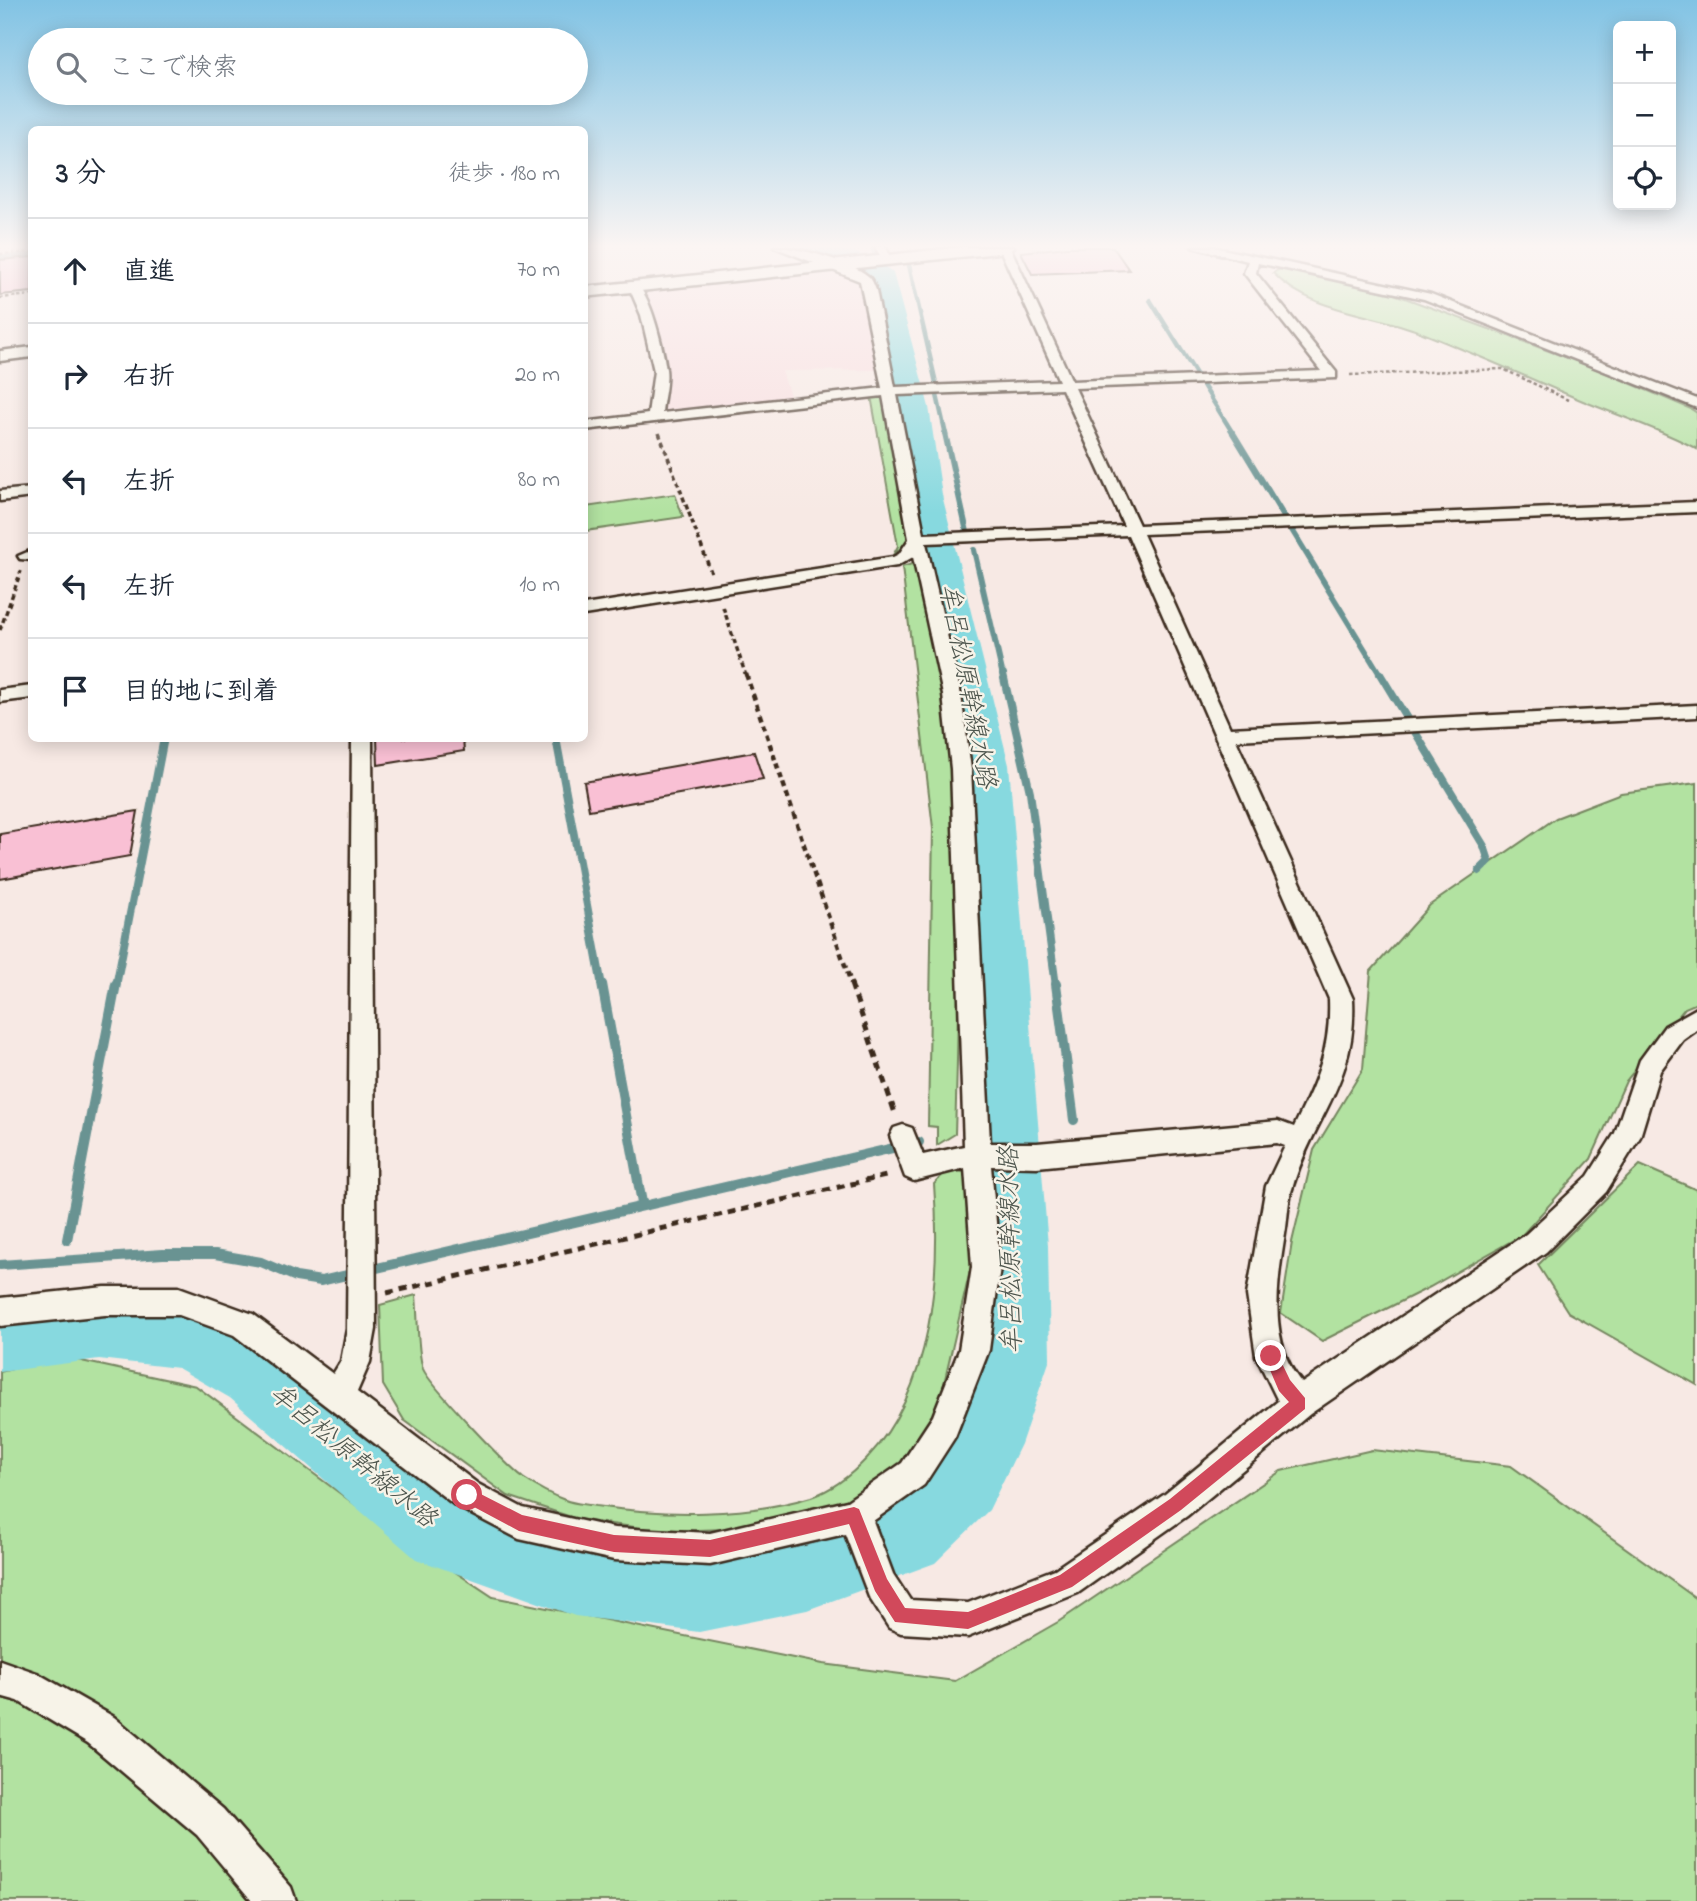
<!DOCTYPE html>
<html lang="ja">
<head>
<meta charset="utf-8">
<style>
	:root { --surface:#fff; --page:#f2f2f3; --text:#1f2937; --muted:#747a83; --line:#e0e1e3 }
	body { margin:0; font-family:"Indie Flower","Klee One",sans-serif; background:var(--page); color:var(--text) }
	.controls { position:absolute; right:21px; top:21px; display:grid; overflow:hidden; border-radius:10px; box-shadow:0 4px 18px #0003 }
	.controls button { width:63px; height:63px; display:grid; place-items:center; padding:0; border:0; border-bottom:2px solid var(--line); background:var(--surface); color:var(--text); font:35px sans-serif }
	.stop { position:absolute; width:21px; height:21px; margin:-16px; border:5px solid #d1495b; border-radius:50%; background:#fff }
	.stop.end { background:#d1495b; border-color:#fff; box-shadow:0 2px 7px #0008 }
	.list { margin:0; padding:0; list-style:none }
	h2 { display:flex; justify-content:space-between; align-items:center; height:91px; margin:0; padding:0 28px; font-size:30px }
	h2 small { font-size:23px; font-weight:400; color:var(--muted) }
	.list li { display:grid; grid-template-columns:46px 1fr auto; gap:21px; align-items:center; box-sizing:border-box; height:105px; padding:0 28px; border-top:2px solid var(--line) }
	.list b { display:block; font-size:26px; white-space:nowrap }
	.list em { font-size:23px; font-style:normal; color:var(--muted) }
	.icon { flex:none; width:38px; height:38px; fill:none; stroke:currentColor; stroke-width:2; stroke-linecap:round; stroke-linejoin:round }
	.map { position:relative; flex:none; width:1697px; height:1901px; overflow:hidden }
	.search { position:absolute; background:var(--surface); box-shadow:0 4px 18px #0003; left:28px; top:28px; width:560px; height:77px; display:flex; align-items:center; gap:18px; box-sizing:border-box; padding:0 24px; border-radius:38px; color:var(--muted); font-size:26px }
	.panel { position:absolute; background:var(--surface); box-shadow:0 4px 18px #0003; left:28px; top:126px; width:560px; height:616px; border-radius:10px }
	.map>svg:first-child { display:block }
	.built { fill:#f8dddf }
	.green { fill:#b2e2a1; stroke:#768660; stroke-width:2 }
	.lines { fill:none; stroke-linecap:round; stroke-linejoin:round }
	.stream-far3 { stroke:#699392; stroke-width:4.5 }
	.stream-far2 { stroke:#699392; stroke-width:6 }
	.stream-far1 { stroke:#699392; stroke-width:8 }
	.stream { stroke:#699392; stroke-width:10 }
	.river { fill:#87d9df; fill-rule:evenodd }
	.building { fill:#f9c0d4; stroke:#3b2a1e; stroke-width:2 }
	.street-casing { stroke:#3b2a1e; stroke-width:5 }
	.secondary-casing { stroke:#3b2a1e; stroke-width:5 }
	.path-far3 { stroke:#3b2a1e; stroke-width:2.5; stroke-dasharray:3.5 2.5; stroke-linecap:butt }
	.path-far2 { stroke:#3b2a1e; stroke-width:3.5; stroke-dasharray:5 3.5; stroke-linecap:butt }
	.path-far1 { stroke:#3b2a1e; stroke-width:4.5; stroke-dasharray:6 4.5; stroke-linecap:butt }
	.path { stroke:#3b2a1e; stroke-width:5; stroke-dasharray:8 6; stroke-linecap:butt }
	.street { fill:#f7f3e8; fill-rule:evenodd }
	.secondary { fill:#f7f3e8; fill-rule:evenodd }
	.route { fill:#d1495b }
	.labels { text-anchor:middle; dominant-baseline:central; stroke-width:5; stroke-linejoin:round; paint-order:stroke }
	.water-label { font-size:26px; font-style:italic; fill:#4e564e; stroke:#f7f3e8 }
</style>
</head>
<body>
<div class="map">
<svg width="1697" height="1901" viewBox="0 0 1697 1901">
	<rect width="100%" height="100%" fill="#f7e9e4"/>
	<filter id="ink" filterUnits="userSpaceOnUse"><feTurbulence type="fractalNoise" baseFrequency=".0143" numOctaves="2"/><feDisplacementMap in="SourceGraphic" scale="14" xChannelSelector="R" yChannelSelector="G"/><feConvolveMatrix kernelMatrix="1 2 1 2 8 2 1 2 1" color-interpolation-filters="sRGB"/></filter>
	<g filter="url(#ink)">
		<path class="built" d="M827 269 853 275 860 283 879 370 782 371 791 399 659 412 664 370 640 290Z"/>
		<g class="green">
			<path d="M1282 268 1394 294 1587 365 1691 409 1697 413V449C1660 429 1622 417 1583 401 1529 378 1475 354 1420 332 1373 313 1310 312 1273 273Z"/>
			<path d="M871 396 884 397 911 537 892 557 898 546Z"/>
			<path d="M675 494 683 517 585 531V507Z"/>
			<path d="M912 564 917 567C930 631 944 695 950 761 961 886 959 1010 955 1134L937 1145V1127L928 1126 933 828 902 567Z"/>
			<path d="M1697 783V1003L1685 1008 1626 1081 1591 1159 1522 1235 1430 1287 1322 1341 1281 1313 1292 1242 1314 1150 1363 1069 1371 971 1430 905 1556 818 1621 793Z"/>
			<path d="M1640 1165 1697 1190V1385L1568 1312 1538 1265Z"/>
			<path d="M946 1171 967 1172 972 1262 940 1401 916 1447 888 1477 851 1501 728 1529 665 1531 580 1520 508 1496 404 1420 383 1385 380 1305 416 1295C418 1315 417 1351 423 1369 429 1384 508 1467 523 1478 535 1486 551 1495 565 1500 574 1504 586 1504 596 1506 664 1516 745 1517 811 1497 832 1490 852 1474 867 1458 933 1388 941 1274 934 1184Z"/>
			<path d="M63 1357 196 1386 365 1512 493 1597 823 1664 955 1681 1058 1622 1281 1471 1372 1450 1511 1466 1697 1599V1901H0V1372Z"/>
		</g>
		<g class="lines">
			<g class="stream-far3">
				<path d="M872 247 875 255"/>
				<path d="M0 257 32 255"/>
				<path d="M909 265 936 383"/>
				<path d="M1150 300 1234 435"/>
				<path d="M937 395 946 435"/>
			</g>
			<g class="stream-far2">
				<path d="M945 433 967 532"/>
				<path d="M1233 433 1381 676"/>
				<path d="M974 550 1003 676"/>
			</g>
			<g class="stream-far1">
				<path d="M1003 674 1030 792 1056 986"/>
				<path d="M1380 674 1484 846 1489 861 1479 871"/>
				<path d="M556 738 602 986"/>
				<path d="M116 986 164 738"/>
			</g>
			<g class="stream">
				<path d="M602 984 642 1203"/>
				<path d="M1056 984 1074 1120"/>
				<path d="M67 1240 116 984"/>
				<path d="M0 1265 163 1254H215L261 1262 296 1277 321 1281 919 1142"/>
			</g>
			<path class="river" d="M798 247C833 247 865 249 893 273L929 407 942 495 1009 765 1048 1246 1050 1359 1021 1444 989 1510 935 1563 807 1610 699 1632 575 1616 416 1559 230 1398 178 1368 99 1359 0 1372V1308L99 1295 186 1305 278 1350 464 1504 575 1542 699 1558 807 1536 886 1508 939 1460 959 1424 984 1359 986 1246 965 765 908 495 899 407 872 281 860 270 801 252Z"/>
		</g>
		<g class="building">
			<path d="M1067 247H1113L1129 270 1032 274 1021 252Z"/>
			<path d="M32 257V292L0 295V260Z"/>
			<path d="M377 738H463L464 751 378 765Z"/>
			<path d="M754 752 763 779 589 810 584 782Z"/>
			<path d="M138 811 130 856 0 879V834Z"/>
		</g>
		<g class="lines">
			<g class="street-casing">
				<g id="street">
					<path d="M774 247C795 247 851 261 868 276 872 279 874 285 876 290L895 387 1059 381 999 247H1010L1072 381 1321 371 1244 273 1248 261 1192 247H1213L1431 294 1697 399V408L1424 299 1258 263 1256 273 1336 372V378L1075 388 1139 525 1697 502V512L1143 534 1230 728 1697 705V717L1236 740 1353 999C1357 1082 1315 1114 1293 1186 1288 1199 1288 1214 1286 1228 1278 1278 1266 1341 1302 1383L1526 1234 1588 1176 1615 1133 1640 1060 1665 1026 1697 1008V1030L1683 1040 1660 1071 1640 1137 1606 1192 1546 1252 1310 1414 1187 1516 1078 1593 968 1637 901 1633 889 1628 869 1597 845 1534 710 1565 614 1560 519 1539 456 1506 234 1335 179 1315H105L0 1326V1298L105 1287H179L253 1314 333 1374 341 1361 347 1329 352 738H372L376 1329 370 1362 357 1392 478 1484 523 1508 614 1528 710 1533 847 1501 902 1463 933 1416 959 1350 972 1267 965 1168 914 1181 905 1177 890 1136 894 1128 903 1125 912 1128 923 1155 964 1146 951 769 943 695 913 557 897 566 584 615V605L893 557 899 554 909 539 883 396 584 430V422L648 414 654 371 641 315 629 287 635 284C650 290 664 352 666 369 668 383 663 399 662 413L882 388 860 281ZM1062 389 1124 526 924 534 897 395ZM1128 535 1329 999C1331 1050 1316 1082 1294 1127L1278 1121 1037 1143H990L971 769 961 695 926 543ZM1277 1143 1285 1146 1266 1186 1247 1295 1256 1356 1278 1401 1165 1494 1055 1569 968 1603 910 1600 893 1574 873 1521 924 1485 955 1437 989 1350 1000 1267 991 1166 1037 1167Z"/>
					<path d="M875 247H886L892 262H884Z"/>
					<path d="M32 488V497L0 501V491Z"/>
					<path d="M32 550V560L20 559 18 556Z"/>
					<path d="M32 686V698L0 702V690Z"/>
					<path d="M0 1660 37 1673 114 1717 223 1809 291 1887 296 1901H252L197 1835 88 1743 18 1701 0 1696Z"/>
				</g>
			</g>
			<g class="secondary-casing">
				<g id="secondary">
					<path d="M963 247H1014L1007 252 584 297V287Z"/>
					<path d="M32 347V357L0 361V351Z"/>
				</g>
			</g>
			<g class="path-far3">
				<path d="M0 254 32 252"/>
				<path d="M0 298 32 295"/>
				<path d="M1350 375 1503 369 1568 400"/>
			</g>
			<g class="path-far2">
				<path d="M659 433 711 572"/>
				<path d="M723 607 746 676"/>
				<path d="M0 630 21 571"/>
			</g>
			<path class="path-far1" d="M746 674 852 986"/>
			<g class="path">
				<path d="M851 984 896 1116"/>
				<path d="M387 1293 890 1175"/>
			</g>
			<use href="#street" class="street"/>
			<use href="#secondary" class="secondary"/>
		</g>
	</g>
	<linearGradient id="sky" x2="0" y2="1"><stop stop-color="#81c3e4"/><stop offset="0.48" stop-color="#fbf5f3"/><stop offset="1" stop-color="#fbf5f3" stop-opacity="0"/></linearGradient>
	<rect width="1697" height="513" fill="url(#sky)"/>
	<path class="route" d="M1271 1349 1276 1351 1290 1380 1305 1398V1409L1181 1510 1072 1587 968 1629 895 1622 875 1591 849 1524 710 1557 614 1552 519 1531 461 1500 459 1495 467 1487 522 1515 614 1535 710 1540 854 1507 859 1509 887 1579 905 1608 968 1612 1060 1575 1170 1499 1289 1402 1279 1391 1264 1356Z"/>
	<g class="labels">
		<g class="water-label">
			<text transform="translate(966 686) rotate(79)">牟呂松原幹線水路</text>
			<text transform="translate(1012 1250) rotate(-91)">牟呂松原幹線水路</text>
			<text transform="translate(352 1457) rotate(40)">牟呂松原幹線水路</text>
		</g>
	</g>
</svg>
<div class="controls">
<button>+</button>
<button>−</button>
<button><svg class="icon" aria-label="locate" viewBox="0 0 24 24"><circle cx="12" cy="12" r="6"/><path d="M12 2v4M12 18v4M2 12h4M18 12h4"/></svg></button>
</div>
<div class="stop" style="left:467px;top:1495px"></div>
<div class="stop end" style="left:1271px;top:1356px"></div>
<div class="search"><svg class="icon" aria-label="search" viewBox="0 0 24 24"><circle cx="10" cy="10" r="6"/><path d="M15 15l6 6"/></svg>ここで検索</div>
<section class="panel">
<h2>3 分<small>徒歩 · 180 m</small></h2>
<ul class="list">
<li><svg class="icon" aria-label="ahead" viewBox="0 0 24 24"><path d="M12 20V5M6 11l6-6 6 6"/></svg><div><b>直進</b></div><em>70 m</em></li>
<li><svg class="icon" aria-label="right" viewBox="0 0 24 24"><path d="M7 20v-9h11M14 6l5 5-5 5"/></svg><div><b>右折</b></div><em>20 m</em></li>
<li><svg class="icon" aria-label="left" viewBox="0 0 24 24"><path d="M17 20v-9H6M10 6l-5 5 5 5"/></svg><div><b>左折</b></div><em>80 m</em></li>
<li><svg class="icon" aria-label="left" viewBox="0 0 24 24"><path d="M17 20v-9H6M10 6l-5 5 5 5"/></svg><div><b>左折</b></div><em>10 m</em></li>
<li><svg class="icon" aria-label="arrive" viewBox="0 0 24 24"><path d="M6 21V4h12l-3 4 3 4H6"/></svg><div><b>目的地に到着</b></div></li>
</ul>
</section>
</div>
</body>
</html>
